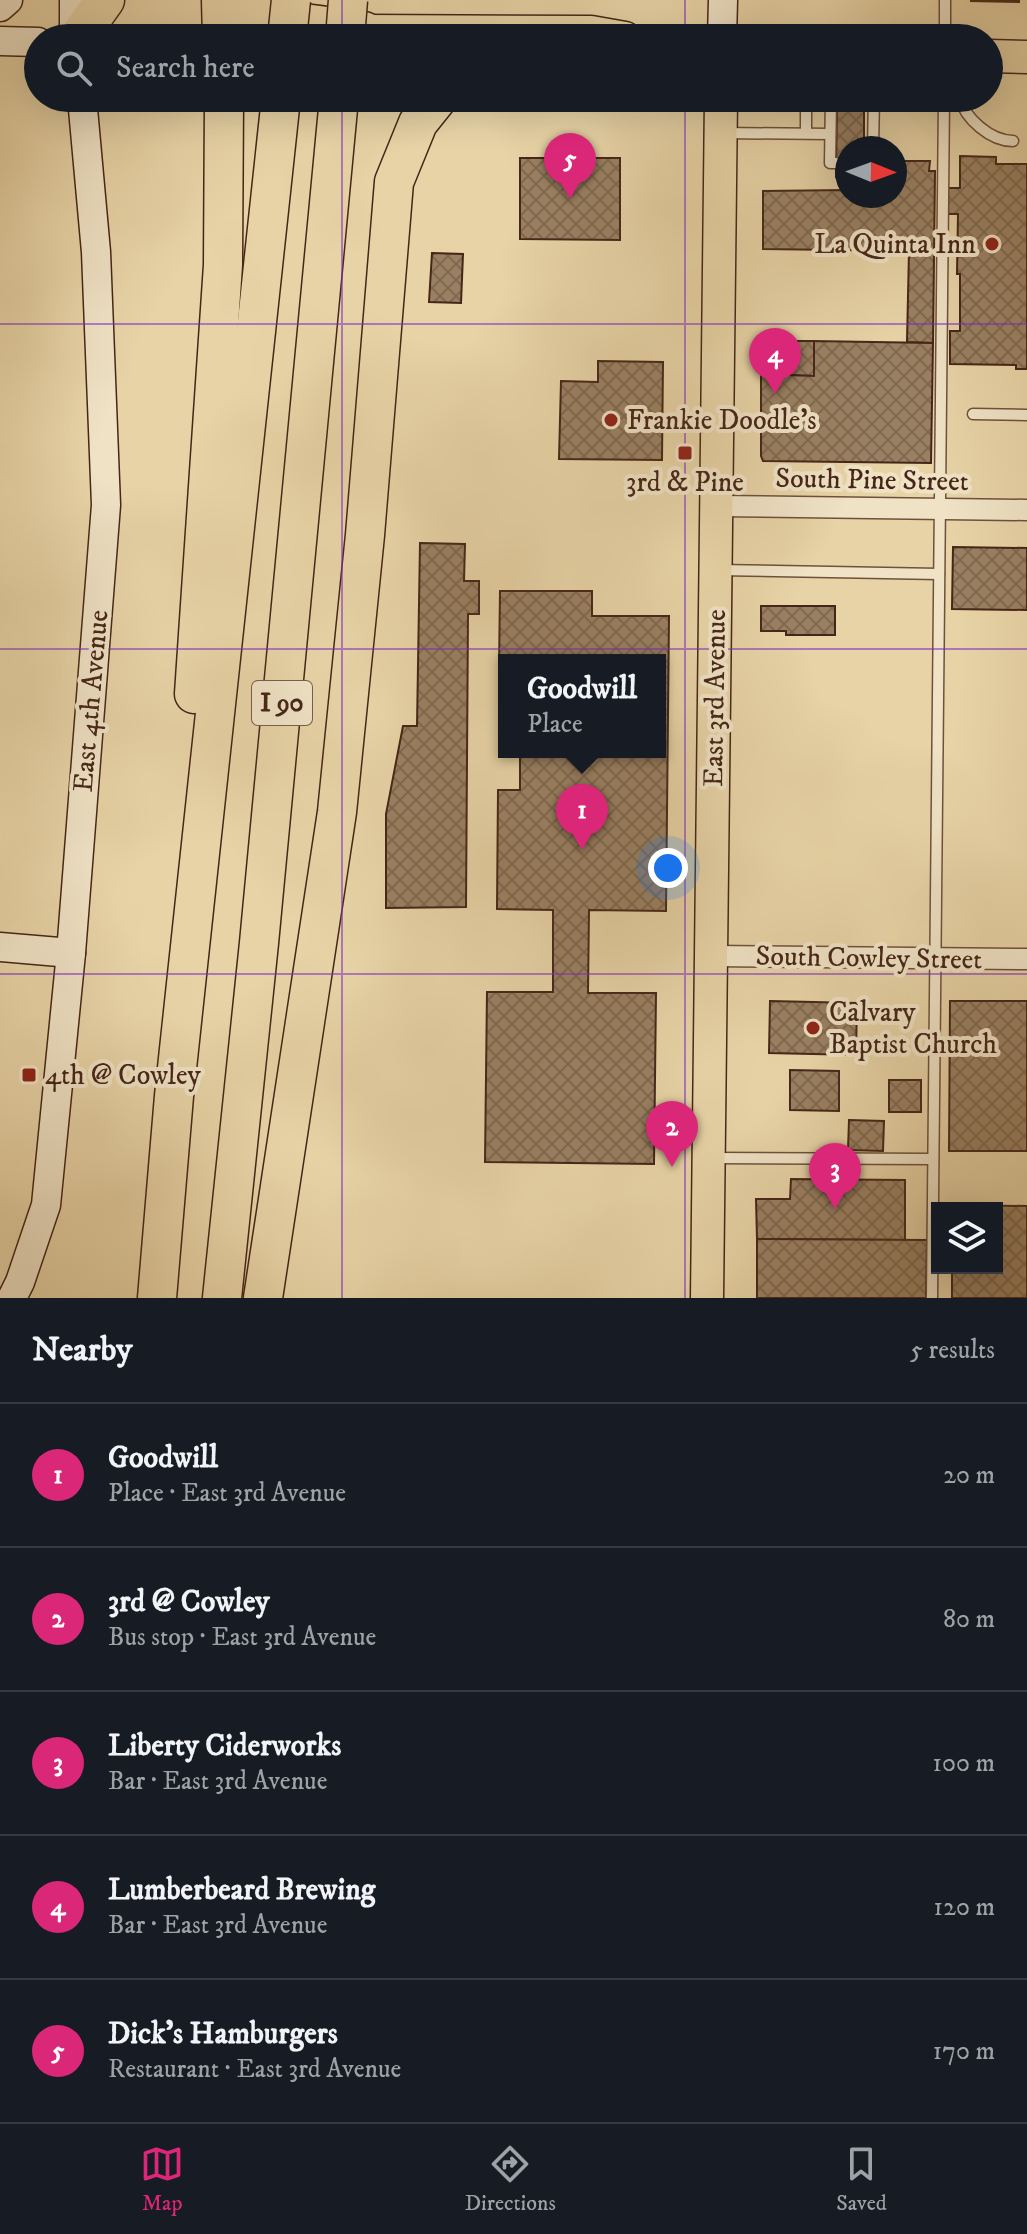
<!DOCTYPE html>
<html lang="en">
<head>
<meta charset="utf-8">
<style>
	:root { --surface:#171b24; --page:#20242c; --text:#f1f3f6; --muted:#9ea1a6; --line:#363941; --accent:#db2777 }
	body { margin:0; font-family:"IM FELL DW Pica",serif; background:var(--page); color:var(--text) }
	.controls { position:absolute; right:24px; bottom:24px; display:grid; overflow:hidden; border-radius:0px; box-shadow:0 8px 32px #0002 }
	.controls button { width:72px; height:72px; display:grid; place-items:center; padding:0; border:0; border-bottom:2px solid var(--line); background:var(--surface); color:var(--text); font:40px sans-serif }
	.compass { position:absolute; left:835px; top:136px; width:72px; height:72px; border-radius:50%; background:var(--surface); box-shadow:0 8px 32px #0002; rotate:91deg }
	.you { position:absolute; left:668px; top:868px; width:28px; height:28px; margin:-20px; border:6px solid #fff; border-radius:50%; background:#1a73e8; box-shadow:0 0 0 12px #1a73e833 }
	.badge { display:grid; place-items:center; width:52px; height:52px; border-radius:50%; background:var(--accent); color:#fff; font-size:26px; font-weight:700 }
	.pin { position:absolute; translate:-50% -66px; filter:drop-shadow(0 2px 4px #0008) }
	.pin::after { content:''; position:absolute; top:42px; width:28px; height:24px; background:inherit; clip-path:polygon(0 0,100% 0,50% 100%) }
	.popup { position:absolute; left:498px; top:654px; width:168px; height:104px; box-sizing:border-box; display:grid; place-content:center; border-radius:0px; background:var(--surface); filter:drop-shadow(0 2px 6px #0005); font-size:26px; white-space:nowrap; color:var(--muted) }
	.popup b { font-size:30px; color:var(--text) }
	.popup::after { content:''; position:absolute; left:50%; top:100%; margin-left:-16px; border:16px solid transparent; border-top-color:var(--surface) }
	.list { margin:0; padding:0; list-style:none }
	h2 { display:flex; justify-content:space-between; align-items:center; height:104px; margin:0; padding:0 32px; font-size:34px }
	h2 small { font-size:26px; font-weight:400; color:var(--muted) }
	.list li { display:grid; grid-template-columns:52px 1fr auto; gap:24px; align-items:center; box-sizing:border-box; height:144px; padding:0 32px; border-top:2px solid var(--line) }
	.list b { display:block; font-size:30px; white-space:nowrap }
	.list p { margin:0; font-size:26px; white-space:nowrap; color:var(--muted) }
	.list em { font-size:26px; font-style:normal; color:var(--muted) }
	.icon { flex:none; width:44px; height:44px; fill:none; stroke:currentColor; stroke-width:2; stroke-linecap:round; stroke-linejoin:round }
	.map { position:relative; flex:none; width:1027px; height:1298px; overflow:hidden }
	.search { position:absolute; background:var(--surface); box-shadow:0 8px 32px #0002; left:24px; right:24px; top:24px; height:88px; display:flex; align-items:center; gap:20px; box-sizing:border-box; padding:0 28px; border-radius:44px; color:var(--muted); font-size:30px }
	.sheet { height:824px; background:var(--surface) }
	nav { display:flex; justify-content:space-around; align-items:center; box-sizing:border-box; height:112px; border-top:2px solid var(--line); background:var(--surface); font-size:22px; color:var(--muted) }
	nav a { display:grid; justify-items:center; gap:4px }
	nav .on { color:var(--accent) }
	.map>svg:first-child { display:block }
	.building { fill:url(#building-cross-hatch); stroke:#462618; stroke-width:2 }
	.lines { fill:none; stroke-linecap:round; stroke-linejoin:round }
	.lane-casing { stroke:#6e513c; stroke-width:13 }
	.street-casing { stroke:#6e513c; stroke-width:23 }
	.secondary-casing { stroke:#462618; stroke-width:31 }
	.primary-casing { stroke:#462618; stroke-width:35 }
	.highway-casing { stroke:#462618; stroke-width:41 }
	.lane { stroke:#efe2c5; stroke-width:10 }
	.street { stroke:#efe2c5; stroke-width:20 }
	.secondary { stroke:#efe2c5; stroke-width:28 }
	.primary { stroke:#e7d3a6; stroke-width:32 }
	.highway { stroke:#e7d3a6; stroke-width:38 }
	.highway-bridge-casing { stroke:#462618; stroke-width:41; stroke-linecap:butt }
	.highway-bridge { stroke:#e7d3a6; stroke-width:38 }
	.grid { fill:none; stroke:#7b2cbf; stroke-width:2; stroke-opacity:0.55 }
	.poi-dot { fill:#8f2418; stroke:#efe2c5; stroke-width:3 }
	.labels { text-anchor:middle; dominant-baseline:central; stroke-width:8; stroke-linejoin:round; paint-order:stroke }
	.shield { fill:#efe2c5; stroke:#795e4c; stroke-width:2 }
	.shield-label { font-size:26px; font-weight:bold; fill:#462618 }
	.poi-label { font-size:28px; fill:#462618; stroke:#efe2c5; text-anchor:start }
	.street-label { font-size:28px; fill:#462618; stroke:#efe2c5 }
</style>
</head>
<body>
<div class="map">
<svg width="1027" height="1298" viewBox="0 0 1027 1298">
	<defs>
		<pattern id="building-cross-hatch" width="8" height="8" patternUnits="userSpaceOnUse" patternTransform="scale(2)"><rect width="8" height="8" fill="#9a8062"/><path d="M0 0l8 8M0 8l8-8" fill="none" stroke="#7f6950"/></pattern>
	</defs>
	<rect width="100%" height="100%" fill="#e7d3a6"/>
	<filter id="stains"><feTurbulence type="fractalNoise" baseFrequency=".0025" numOctaves="4"/><feColorMatrix values="0 0 0 0 .2 0 0 0 0 .09 0 0 0 0 .02 0 0 0 .5 -.17"/></filter>
	<radialGradient id="worn" r=".72"><stop offset=".6" stop-color="#630" stop-opacity="0"/><stop offset="1" stop-color="#630" stop-opacity=".3"/></radialGradient>
	<g class="building">
		<path d="M971 0H1019V2L971 1Z"/>
		<path d="M837 98H864V148H847V177H836Z"/>
		<path d="M960 156 996 157V164H1027V369H1016V365L950 364V331H960V274H957L958 214H948V188H960Z"/>
		<path d="M520 158H620V240L520 239Z"/>
		<path d="M904 161H930L929 171H935L933 343 907 342 909 251 763 249V191L847 190V196H895V169Z"/>
		<path d="M432 253 463 254 461 303 429 302Z"/>
		<path d="M788 341H814V376L787 375Z"/>
		<path d="M788 341 787 375 814 376V341L933 343 931 463 763 461 761 456V347L766 343Z"/>
		<path d="M598 361 663 362 662 460 559 459 561 381 598 382Z"/>
		<path d="M420 543 465 544 464 581H479V614H468L466 907 386 908V814L403 726H417Z"/>
		<path d="M953 547 1027 548V610L952 609Z"/>
		<path d="M500 591H592V616H669L666 911 589 910 588 993H656L654 1164 485 1162 487 992H553V910L497 909 498 790H520V752H660V660H504V668H499Z"/>
		<path d="M761 606H835V635H786V631H761Z"/>
		<path d="M770 1001 857 1003 856 1055 769 1053Z"/>
		<path d="M950 1001H1027V1151H949Z"/>
		<path d="M790 1070 839 1071V1111L790 1110Z"/>
		<rect x="889" y="1080" width="32" height="32"/>
		<path d="M849 1120 884 1121 883 1151 848 1150Z"/>
		<path d="M791 1179 905 1180V1240L757 1239 756 1199H790Z"/>
		<path d="M954 1205 1027 1206V1298H952V1268H997V1208H953Z"/>
		<path d="M757 1239 927 1240 926 1298H757Z"/>
	</g>
	<g class="lines">
		<g class="lane-casing">
			<g id="lane">
				<path d="M945 38V0"/>
				<path d="M831 98 830 163H836"/>
				<path d="M960 98C965 119 991 141 1013 141"/>
				<path d="M901 104 944 103"/>
				<path d="M874 105 901 104V100"/>
				<path d="M724 133 830 134"/>
				<path d="M806 133V98"/>
				<path d="M873 148 874 98"/>
				<path d="M973 414 1027 415"/>
				<path d="M718 570 939 574"/>
				<path d="M711 1158 933 1159"/>
				<path d="M932 1298 944 98"/>
			</g>
		</g>
		<g class="street-casing">
			<g id="street">
				<path d="M717 506 1027 510"/>
				<path d="M712 956 1027 959"/>
			</g>
		</g>
		<g class="secondary-casing">
			<g id="secondary">
				<path d="M74 0V38"/>
				<path d="M0 7 8 0"/>
				<path d="M722 38 723 0"/>
				<path d="M0 41 38 42"/>
				<path d="M0 947 71 953"/>
				<path d="M12 1298 20 1282 46 1205 71 953 106 505 96 252 82 98"/>
			</g>
		</g>
		<g class="primary-casing">
			<g id="primary">
				<path d="M364 31 591 32 625 38"/>
				<path d="M989 56 1027 57"/>
				<path d="M707 1298 721 98"/>
			</g>
		</g>
		<g class="highway-casing">
			<g id="highway">
				<path d="M221 0 222 38"/>
				<path d="M224 0C266 22 318 24 364 31"/>
				<path d="M78 38 105 0"/>
				<path d="M194 694 223 265 224 98"/>
				<path d="M157 1298 174 1096 281 98"/>
				<path d="M222 1298 259 943 339 98"/>
				<path d="M263 1298 337 812 365 535 394 182 418 123 438 98"/>
			</g>
		</g>
		<use href="#lane" class="lane"/>
		<use href="#street" class="street"/>
		<use href="#secondary" class="secondary"/>
		<use href="#primary" class="primary"/>
		<use href="#highway" class="highway"/>
		<g class="highway-bridge-casing">
			<g id="highway-bridge">
				<path d="M287 38 291 0"/>
				<path d="M345 38 348 0"/>
			</g>
		</g>
		<use href="#highway-bridge" class="highway-bridge"/>
	</g>
	<path class="grid" d="M342 0V38M685 0V38M342 98V1298M685 98V1298M0 324H1027M0 649H1027M0 974H1027"/>
	<g class="poi-dot">
		<circle cx="992" cy="244" r="8"/>
		<circle cx="611" cy="420" r="8"/>
		<rect x="677" y="445" width="16" height="16" rx="4"/>
		<circle cx="813" cy="1028" r="8"/>
		<rect x="21" y="1067" width="16" height="16" rx="4"/>
	</g>
	<g class="labels">
		<rect class="shield" x="252" y="681" width="60" height="44" rx="6"/>
		<g class="shield-label">
			<text x="282" y="703">I 90</text>
		</g>
		<g class="poi-label">
			<text x="976" y="244" text-anchor="end">La Quinta Inn</text>
			<text x="627" y="420">Frankie Doodle’s</text>
			<text x="685" y="482" text-anchor="middle">3rd &amp; Pine</text>
			<text x="829" y="1012">Calvary<tspan x="829" dy="32">Baptist Church</tspan></text>
			<text x="45" y="1075">4th @ Cowley</text>
		</g>
		<g class="street-label">
			<text transform="translate(872 480) rotate(1)">South Pine Street</text>
			<text transform="translate(715 698) rotate(-89)">East 3rd Avenue</text>
			<text transform="translate(91 701) rotate(-85)">East 4th Avenue</text>
			<text transform="translate(869 958) rotate(1)">South Cowley Street</text>
		</g>
	</g>
	<rect width="100%" height="100%" filter="url(#stains)"/>
	<rect width="100%" height="100%" fill="url(#worn)"/>
</svg>
<div class="controls">
<button><svg class="icon" aria-label="layers" viewBox="0 0 24 24"><path d="M12 4l9 5-9 5-9-5zM3 14l9 5 9-5"/></svg></button>
</div>
<svg class="compass" viewBox="-18 -18 36 36"><path d="M0-13l5 13h-10z" fill="#e53935"/><path d="M0 13l5-13h-10z" fill="#9ea1a6"/></svg>
<div class="you"></div>
<div class="pin badge" style="left:582px;top:850px">1</div>
<div class="popup"><b>Goodwill</b>Place</div>
<div class="pin badge" style="left:672px;top:1167px">2</div>
<div class="pin badge" style="left:835px;top:1209px">3</div>
<div class="pin badge" style="left:775px;top:394px">4</div>
<div class="pin badge" style="left:570px;top:199px">5</div>
<div class="search"><svg class="icon" aria-label="search" viewBox="0 0 24 24"><circle cx="10" cy="10" r="6"/><path d="M15 15l6 6"/></svg>Search here</div>
</div>
<section class="sheet">
<h2>Nearby<small>5 results</small></h2>
<ul class="list">
<li><span class="badge">1</span><div><b>Goodwill</b><p>Place · East 3rd Avenue</p></div><em>20 m</em></li>
<li><span class="badge">2</span><div><b>3rd @ Cowley</b><p>Bus stop · East 3rd Avenue</p></div><em>80 m</em></li>
<li><span class="badge">3</span><div><b>Liberty Ciderworks</b><p>Bar · East 3rd Avenue</p></div><em>100 m</em></li>
<li><span class="badge">4</span><div><b>Lumberbeard Brewing</b><p>Bar · East 3rd Avenue</p></div><em>120 m</em></li>
<li><span class="badge">5</span><div><b>Dick's Hamburgers</b><p>Restaurant · East 3rd Avenue</p></div><em>170 m</em></li>
</ul>
</section>
<nav>
<a class="on"><svg class="icon" aria-label="map" viewBox="0 0 24 24"><path d="M3 6l6-2 6 2 6-2v14l-6 2-6-2-6 2zM9 4v14M15 6v14"/></svg>Map</a>
<a><svg class="icon" aria-label="directions" viewBox="0 0 24 24"><path d="M12 3l9 9-9 9-9-9zM9 14v-3h6M13 9l2 2-2 2"/></svg>Directions</a>
<a><svg class="icon" aria-label="saved" viewBox="0 0 24 24"><path d="M7 4h10v16l-5-4-5 4z"/></svg>Saved</a>
</nav>
</body>
</html>
